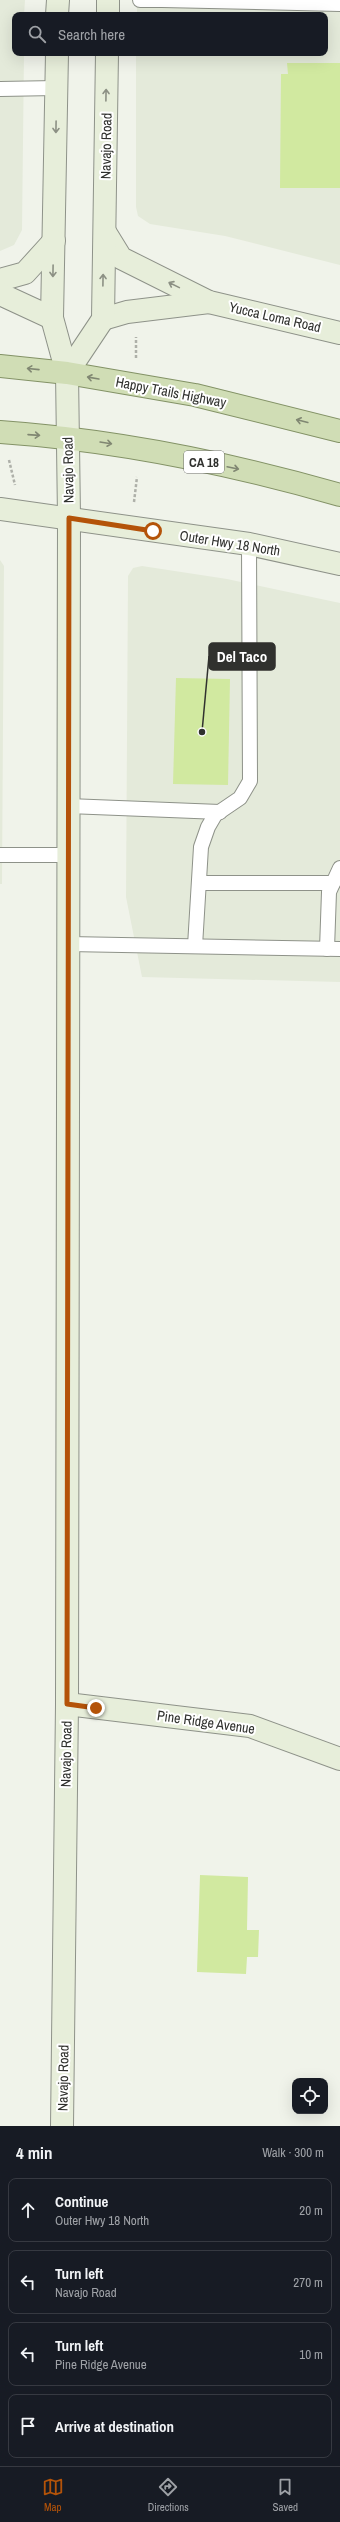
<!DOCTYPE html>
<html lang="en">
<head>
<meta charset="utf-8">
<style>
	:root { --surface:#171b24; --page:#20242c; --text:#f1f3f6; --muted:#9ea1a6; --line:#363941; --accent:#b45309 }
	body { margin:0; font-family:"Archivo Narrow",sans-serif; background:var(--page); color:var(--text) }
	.controls { position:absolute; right:12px; bottom:12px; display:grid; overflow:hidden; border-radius:8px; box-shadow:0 4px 16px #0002 }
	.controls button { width:36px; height:36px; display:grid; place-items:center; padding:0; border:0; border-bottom:1px solid var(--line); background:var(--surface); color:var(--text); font:20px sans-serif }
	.stop { position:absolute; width:12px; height:12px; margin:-9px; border:3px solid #b45309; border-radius:50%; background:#fff }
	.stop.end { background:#b45309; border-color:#fff; box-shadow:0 1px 4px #0008 }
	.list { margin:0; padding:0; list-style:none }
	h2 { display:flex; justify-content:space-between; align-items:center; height:52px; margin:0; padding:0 16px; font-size:17px }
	h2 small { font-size:13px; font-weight:400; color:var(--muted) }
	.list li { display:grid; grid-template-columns:26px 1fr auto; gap:12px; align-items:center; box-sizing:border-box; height:64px; margin:0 8px 8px; padding:0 8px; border:1px solid var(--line); border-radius:8px }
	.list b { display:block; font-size:15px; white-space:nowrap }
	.list p { margin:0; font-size:13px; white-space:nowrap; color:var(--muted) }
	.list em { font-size:13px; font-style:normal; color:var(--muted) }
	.icon { flex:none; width:22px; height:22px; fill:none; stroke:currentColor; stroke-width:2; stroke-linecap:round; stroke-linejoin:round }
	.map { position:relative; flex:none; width:340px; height:2126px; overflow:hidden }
	.search { position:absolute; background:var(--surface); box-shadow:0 4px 16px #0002; left:12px; right:12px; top:12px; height:44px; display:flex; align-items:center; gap:10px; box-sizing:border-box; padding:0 14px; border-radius:8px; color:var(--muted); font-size:15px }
	.sheet { height:340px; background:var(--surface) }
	nav { display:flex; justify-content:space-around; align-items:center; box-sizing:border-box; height:56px; border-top:1px solid var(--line); background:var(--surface); font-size:11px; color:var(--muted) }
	nav a { display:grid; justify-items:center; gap:2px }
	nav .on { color:var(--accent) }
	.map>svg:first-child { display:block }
	.built { fill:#e4eada }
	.building { fill:#d1e9a0 }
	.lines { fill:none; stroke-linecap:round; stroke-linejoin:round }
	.lane-casing { stroke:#8e9289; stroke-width:16 }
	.secondary-casing { stroke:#8e9289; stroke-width:24 }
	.primary-casing { stroke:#839266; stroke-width:24 }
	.path { stroke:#aeb0a9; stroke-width:2.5; stroke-dasharray:3 2; stroke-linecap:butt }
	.lane { stroke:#fff; stroke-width:14 }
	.secondary { stroke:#e7eeda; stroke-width:22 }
	.primary { stroke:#d0ddb5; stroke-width:22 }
	.oneway { stroke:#8c9084 }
	.oneway2 { stroke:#808772 }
	.route { stroke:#b45309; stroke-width:5 }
	.labels { text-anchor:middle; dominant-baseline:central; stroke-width:4; stroke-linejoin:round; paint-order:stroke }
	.shield { fill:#fff; stroke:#6e6f6d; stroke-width:1 }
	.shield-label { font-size:13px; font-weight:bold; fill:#30312e }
	.street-label { font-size:14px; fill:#30312e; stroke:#fff }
	.leader { fill:none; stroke:#30312e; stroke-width:1.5 }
	.callout-dot { fill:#30312e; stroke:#fff; stroke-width:1.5 }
	.callout { fill:#30312e; stroke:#30312e; stroke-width:1.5 }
	.callout-label { font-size:15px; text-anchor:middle; font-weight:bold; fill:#fff }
</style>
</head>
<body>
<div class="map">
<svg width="340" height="2126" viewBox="0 0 340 2126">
	<rect width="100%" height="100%" fill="#f0f3ea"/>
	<g class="built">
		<path d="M0 0H25L24 15H15V53H24L22 230 14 245 0 251Z"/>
		<path d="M137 0H340V265L225 236 150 224 138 216 136 207V53H325V15H137Z"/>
		<path d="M0 560 4 566 2 884H0Z"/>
		<path d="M142 566 227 579 340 603V982L142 977 126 897 128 576 133 568Z"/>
	</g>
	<g class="building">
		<path d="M287 63H340V188H280L281 74H288Z"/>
		<path d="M176 678 230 679 228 785 173 784Z"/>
		<path d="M200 1875 248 1877 247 1930H259L258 1957H247L246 1974 197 1972Z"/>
	</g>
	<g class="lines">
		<g class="lane-casing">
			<g id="lane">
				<path d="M140 0H162"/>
				<path d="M162 0 340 4"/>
				<path d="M0 89 56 88"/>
				<path d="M68 806 220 812"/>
				<path d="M0 855H68"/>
				<path d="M199 883H333"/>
				<path d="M68 944 340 949"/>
				<path d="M195 946 201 847 208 827 215 815 240 798 250 781 249 544"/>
				<path d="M327 949 329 892 340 868"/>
			</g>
		</g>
		<g class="secondary-casing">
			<g id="secondary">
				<path d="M57 15 58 0"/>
				<path d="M108 15V0"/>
				<path d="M57 53 52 318 67 373 69 517 67 1704 62 2126"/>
				<path d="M105 232 121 258 209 302 340 333"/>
				<path d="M0 280 25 273 54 241"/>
				<path d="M0 294 52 318"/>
				<path d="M103 319 127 312 209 302"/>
				<path d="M67 373 103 319 107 53"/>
				<path d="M0 509 249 544 340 564"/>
				<path d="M67 1704 250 1726 340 1759"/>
			</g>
		</g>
		<g class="primary-casing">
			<g id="primary">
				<path d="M0 366 67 373 195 395 340 431"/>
				<path d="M0 432C115 440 229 463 340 495"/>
			</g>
		</g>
		<g class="path">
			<path d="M136 358V337"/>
			<path d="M9 460 15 485"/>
			<path d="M134 502 137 477"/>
		</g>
		<use href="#lane" class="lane"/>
		<use href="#secondary" class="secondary"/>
		<use href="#primary" class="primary"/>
	</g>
	<defs><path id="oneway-shaft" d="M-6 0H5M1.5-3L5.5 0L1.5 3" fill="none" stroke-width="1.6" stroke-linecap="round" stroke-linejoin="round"/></defs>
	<g class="oneway">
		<use href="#oneway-shaft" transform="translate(106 95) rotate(-89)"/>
		<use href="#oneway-shaft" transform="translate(56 127) rotate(91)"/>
		<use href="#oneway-shaft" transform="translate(53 271) rotate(91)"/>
		<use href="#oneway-shaft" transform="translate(103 280) rotate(-89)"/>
		<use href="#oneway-shaft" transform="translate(174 285) rotate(-154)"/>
	</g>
	<g class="oneway2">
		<use href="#oneway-shaft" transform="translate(33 369) rotate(-174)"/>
		<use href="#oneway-shaft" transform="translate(93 378) rotate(-170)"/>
		<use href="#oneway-shaft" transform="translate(302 421) rotate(-166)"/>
		<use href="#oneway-shaft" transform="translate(34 435) rotate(4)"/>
		<use href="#oneway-shaft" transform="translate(106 443) rotate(9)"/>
		<use href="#oneway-shaft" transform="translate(233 468) rotate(12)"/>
	</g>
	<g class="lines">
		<path class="route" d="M96 1708 67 1704 69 518 153 531"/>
	</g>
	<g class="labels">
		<rect class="shield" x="184" y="451" width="40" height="22" rx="3"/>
		<g class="shield-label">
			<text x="204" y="462">CA 18</text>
		</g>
		<g class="street-label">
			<text transform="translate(106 146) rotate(-89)">Navajo Road</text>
			<text transform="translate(275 317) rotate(13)">Yucca Loma Road</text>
			<text transform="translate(171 392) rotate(11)">Happy Trails Highway</text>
			<text transform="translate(68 470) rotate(-91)">Navajo Road</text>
			<text transform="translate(230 543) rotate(9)">Outer Hwy 18 North</text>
			<text transform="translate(206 1722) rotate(8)">Pine Ridge Avenue</text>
			<text transform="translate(66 1754) rotate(-89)">Navajo Road</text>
			<text transform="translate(63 2078) rotate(-89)">Navajo Road</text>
		</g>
	</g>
	<path class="leader" d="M202 732L209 656"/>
	<circle class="callout-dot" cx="202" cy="732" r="4"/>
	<rect class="callout" x="209" y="643" width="66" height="27" rx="4"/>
	<g class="callout-label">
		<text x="242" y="662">Del Taco</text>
	</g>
</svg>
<div class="controls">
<button><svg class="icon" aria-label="locate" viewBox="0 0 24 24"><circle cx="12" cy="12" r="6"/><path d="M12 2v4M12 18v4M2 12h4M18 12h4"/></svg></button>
</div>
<div class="stop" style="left:153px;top:531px"></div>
<div class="stop end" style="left:96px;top:1708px"></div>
<div class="search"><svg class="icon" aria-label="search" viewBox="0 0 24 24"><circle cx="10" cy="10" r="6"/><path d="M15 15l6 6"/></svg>Search here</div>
</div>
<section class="sheet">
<h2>4 min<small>Walk · 300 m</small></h2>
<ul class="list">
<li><svg class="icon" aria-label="ahead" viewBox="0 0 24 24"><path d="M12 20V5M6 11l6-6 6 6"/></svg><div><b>Continue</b><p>Outer Hwy 18 North</p></div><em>20 m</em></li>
<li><svg class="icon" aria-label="left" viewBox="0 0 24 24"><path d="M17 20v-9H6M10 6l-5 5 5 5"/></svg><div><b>Turn left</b><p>Navajo Road</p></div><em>270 m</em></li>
<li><svg class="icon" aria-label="left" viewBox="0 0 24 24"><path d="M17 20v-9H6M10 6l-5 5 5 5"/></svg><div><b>Turn left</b><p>Pine Ridge Avenue</p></div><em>10 m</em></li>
<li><svg class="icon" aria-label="arrive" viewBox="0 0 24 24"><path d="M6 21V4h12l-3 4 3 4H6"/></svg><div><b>Arrive at destination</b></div></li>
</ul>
</section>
<nav>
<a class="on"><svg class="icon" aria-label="map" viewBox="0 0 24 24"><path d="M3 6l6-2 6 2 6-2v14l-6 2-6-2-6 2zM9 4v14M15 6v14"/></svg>Map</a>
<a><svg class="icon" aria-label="directions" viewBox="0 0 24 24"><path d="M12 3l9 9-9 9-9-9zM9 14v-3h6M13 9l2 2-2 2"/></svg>Directions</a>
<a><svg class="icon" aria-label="saved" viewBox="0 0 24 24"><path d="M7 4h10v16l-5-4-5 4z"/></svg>Saved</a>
</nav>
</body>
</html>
